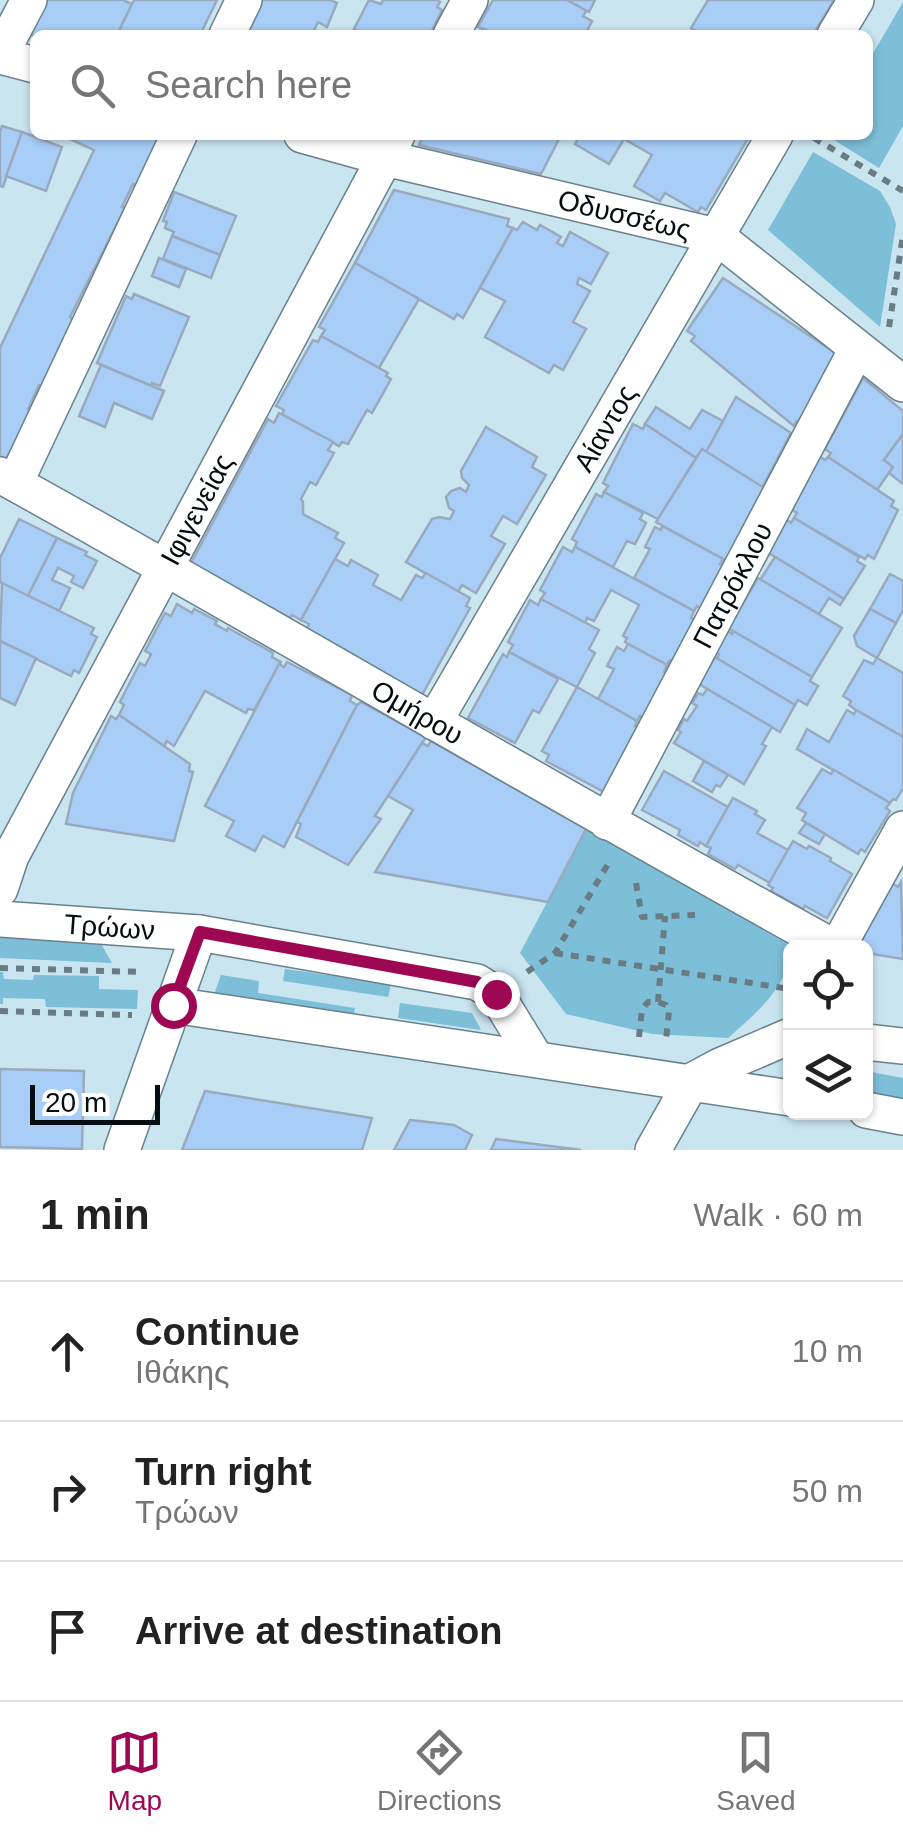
<!DOCTYPE html>
<html lang="en">
<head>
<meta charset="utf-8">
<style>
	:root { --surface:#fff; --page:#f2f2f2; --text:#222; --muted:#767676; --line:#e0e0e0; --accent:#9e0853 }
	body { margin:0; font-family:Arial,sans-serif; background:var(--page); color:var(--text) }
	.controls { position:absolute; right:30px; bottom:30px; display:grid; overflow:hidden; border-radius:15px; box-shadow:0 2px 8px #0004 }
	.controls button { width:90px; height:90px; display:grid; place-items:center; padding:0; border:0; border-bottom:2px solid var(--line); background:var(--surface); color:var(--text); font:50px sans-serif }
	.scale { position:absolute; left:30px; bottom:25px; width:130px; box-sizing:border-box; padding-left:10px; border:5px solid #040d11; border-top:0; font-size:28px; line-height:35px; white-space:nowrap; color:#040d11; -webkit-text-stroke:8px #fff; paint-order:stroke }
	.stop { position:absolute; width:30px; height:30px; margin:-22px; border:8px solid #9e0853; border-radius:50%; background:#fff }
	.stop.end { background:#9e0853; border-color:#fff; box-shadow:0 2px 10px #0008 }
	.list { margin:0; padding:0; list-style:none }
	h2 { display:flex; justify-content:space-between; align-items:center; height:130px; margin:0; padding:0 40px; font-size:42px }
	h2 small { font-size:32px; font-weight:400; color:var(--muted) }
	.list li { display:grid; grid-template-columns:65px 1fr auto; gap:30px; align-items:center; box-sizing:border-box; height:140px; padding:0 40px; border-top:2px solid var(--line) }
	.list b { display:block; font-size:38px; white-space:nowrap }
	.list p { margin:0; font-size:32px; white-space:nowrap; color:var(--muted) }
	.list em { font-size:32px; font-style:normal; color:var(--muted) }
	.icon { flex:none; width:55px; height:55px; fill:none; stroke:currentColor; stroke-width:2; stroke-linecap:round; stroke-linejoin:round }
	.map { position:relative; flex:none; width:903px; height:1150px; overflow:hidden }
	.search { position:absolute; background:var(--surface); box-shadow:0 2px 8px #0004; left:30px; right:30px; top:30px; height:110px; display:flex; align-items:center; gap:25px; box-sizing:border-box; padding:0 35px; border-radius:15px; color:var(--muted); font-size:38px }
	.sheet { height:550px; background:var(--surface) }
	nav { display:flex; justify-content:space-around; align-items:center; box-sizing:border-box; height:140px; border-top:2px solid var(--line); background:var(--surface); font-size:28px; color:var(--muted) }
	nav a { display:grid; justify-items:center; gap:5px }
	nav .on { color:var(--accent) }
	.map>svg:first-child { display:block }
	.green { fill:#7dbed8 }
	.building { fill:#a8cdf7; stroke:#9aaabe; stroke-width:2.5 }
	.lines { fill:none; stroke-linecap:round; stroke-linejoin:round }
	.minor-casing { stroke:#68818c; stroke-width:38 }
	.path { stroke:#697c83; stroke-width:6; stroke-dasharray:8 8; stroke-linecap:butt }
	.minor { stroke:#fff; stroke-width:35 }
	.route { stroke:#9e0853; stroke-width:12 }
	.labels { text-anchor:middle; dominant-baseline:central; stroke-width:8; stroke-linejoin:round; paint-order:stroke }
	.street-label { font-size:28px; fill:#040d11; stroke:#fff }
</style>
</head>
<body>
<div class="map">
<svg width="903" height="1150" viewBox="0 0 903 1150">
	<rect width="100%" height="100%" fill="#c9e5f0"/>
	<g class="green">
		<path d="M903 2V126L879 168 826 135H868V62Z"/>
		<path d="M813 152 880 191 890 207 896 224 880 327 768 230Z"/>
		<path d="M586 829 800 946 790 948C790 986 755 1014 728 1038L652 1034 566 1014 520 953Z"/>
		<path d="M0 932 99 940 112 963 0 958Z"/>
		<path d="M285 969 391 984 388 997 283 981Z"/>
		<path d="M0 972H3L4 979 33 980 34 975 99 976V989L138 990 137 1009 46 1007 45 999 3 998V1004H0Z"/>
		<path d="M221 975 259 981 258 993 355 1008 354 1015 217 1000 215 992Z"/>
		<path d="M400 1003 472 1013 481 1030 398 1018Z"/>
		<path d="M866 1071 903 1078V1101L866 1095Z"/>
	</g>
	<g class="building">
		<path d="M41 0H123L132 4 117 35 35 36 24 33Z"/>
		<path d="M134 0H217L200 35H117Z"/>
		<path d="M259 0H330L337 3 327 27 318 22 312 35H243Z"/>
		<path d="M369 0 381 4 383 0H437L440 2 437 7 442 10 430 35H356L358 31 354 29Z"/>
		<path d="M493 0H567L587 10 583 16 592 21 585 35H483L486 30 478 27Z"/>
		<path d="M567 0H595L589 12Z"/>
		<path d="M708 0H834L813 35H702L691 28Z"/>
		<path d="M2 126 22 132 3 187 0 186V131Z"/>
		<path d="M22 132 62 147 46 191 6 176Z"/>
		<path d="M69 135H161L136 186 133 184 122 207 125 208 70 317 74 320 42 386 39 385 28 409 31 410 6 460 0 456V348L94 150 68 138Z"/>
		<path d="M424 135H561L541 174 419 145Z"/>
		<path d="M580 135H750L706 210 701 207 698 212 665 193 660 201 634 186 652 155 624 139 609 164 575 144Z"/>
		<path d="M394 190 509 219 507 226 513 228 463 318 457 314 454 319 355 263Z"/>
		<path d="M174 192 236 216 220 255 172 236 174 232 165 228 167 222 163 221Z"/>
		<path d="M523 222 537 230 540 225 561 237 557 243 563 246 570 232 608 253 591 284 579 278 577 284 590 291 573 322 586 329 563 370 554 365 549 373 485 337 505 301 480 288 513 228 517 230Z"/>
		<path d="M172 236 220 255 211 278 163 259Z"/>
		<path d="M159 258 186 269 179 287 152 276Z"/>
		<path d="M355 263 419 299 379 368 321 336 325 330 319 327Z"/>
		<path d="M723 278 840 356 802 425 797 421 794 426 691 341 695 336 687 331Z"/>
		<path d="M134 294 189 317 160 386 152 383 151 386 97 363 126 296 132 299Z"/>
		<path d="M321 336 388 373 386 376 391 379 372 413 367 410 348 444 342 442 339 446 282 414 284 410 276 406 313 340 318 342Z"/>
		<path d="M101 365 164 391 152 419 114 403 105 427 79 416Z"/>
		<path d="M863 378 903 411V434L884 460 893 467 877 490 828 457 831 453 825 449Z"/>
		<path d="M736 397 791 433 762 488 706 452Z"/>
		<path d="M656 407 690 429 702 410 723 421 706 452 702 449 696 458 645 424Z"/>
		<path d="M279 413 333 442 328 450 334 453 316 485 310 482 301 499 303 502V514L338 533 335 538 344 543 301 620 292 615 290 618 190 565 268 419 274 423Z"/>
		<path d="M633 424 643 429 645 424 696 458 658 519 604 492 608 486 603 483Z"/>
		<path d="M486 427 537 457 532 467 546 475 517 524 503 516 491 536 505 544 476 593 462 585 458 592 406 562 432 519 439 517 450 519 454 511 449 508 446 497 451 491 460 488 466 492 469 485 462 478 461 471Z"/>
		<path d="M903 434V484L889 473 893 467 884 460Z"/>
		<path d="M702 449 769 491 730 563 656 522Z"/>
		<path d="M819 456 825 460 828 457 894 501 891 506 898 510 874 559 868 555 865 559 794 518 797 513 792 510Z"/>
		<path d="M604 492 643 513 640 519 646 523 635 544 627 541 613 567 575 547 577 542 572 539 596 494 602 497Z"/>
		<path d="M794 518 859 557 857 561 865 566 844 599 767 552 786 519 791 523Z"/>
		<path d="M19 519 57 538 28 596 0 582V558Z"/>
		<path d="M662 526 723 559 720 564 725 566 701 609 697 606 694 611 634 578 650 549 645 547 655 527 661 530Z"/>
		<path d="M57 538 87 552 85 555 97 561 83 588 71 582 74 576 58 568 52 580 70 588 59 611 28 596Z"/>
		<path d="M563 547 572 552 575 547 694 611 691 618 696 621 674 662 670 660 667 665 625 642 627 638 623 636 639 605 611 590 594 621 587 618 585 623 541 599 545 593 540 590Z"/>
		<path d="M775 557 844 599 840 605 829 598 819 614 760 580Z"/>
		<path d="M335 559 348 566 351 560 378 575 373 585 401 600 416 575 422 578 426 573 470 598 466 606 470 608 422 695 306 630 309 624 301 620Z"/>
		<path d="M890 574 903 581V610L896 623 870 609Z"/>
		<path d="M758 578 842 628 812 677 728 628Z"/>
		<path d="M2 583 94 628 91 634 97 637 79 673 74 670 71 676 0 641Z"/>
		<path d="M541 599 599 630 589 649 595 653 577 687 509 652 513 645 508 642 530 600 538 605Z"/>
		<path d="M177 604 192 613 194 609 217 621 215 624 227 631 228 628 273 653 272 657 281 662 254 710 248 709 246 713 205 691 174 746 167 741 164 746 119 715 124 705 120 702 140 663 145 666 151 654 145 651 165 613 171 616Z"/>
		<path d="M870 609 896 623 877 658 857 646 854 636Z"/>
		<path d="M728 631 732 634 733 631 812 677 810 681 818 686 807 705 798 700 795 705 717 659 719 654 715 652Z"/>
		<path d="M0 641 36 658 15 705 0 698Z"/>
		<path d="M628 644 667 665 664 672 669 674 645 719 640 716 637 721 598 699 614 669 607 666 617 647 624 651Z"/>
		<path d="M509 652 558 679 539 713 533 710 515 743 468 718 503 654 507 657Z"/>
		<path d="M715 657 795 705 780 732 699 684Z"/>
		<path d="M877 658 903 673V737L856 710 849 705 851 701 843 696 864 660 873 664Z"/>
		<path d="M287 662 352 695 350 701 357 705 284 847 263 836 255 851 226 836 234 821 205 806 279 664 284 667Z"/>
		<path d="M577 687 637 721 635 726 639 728 604 792 546 761 549 755 542 751Z"/>
		<path d="M707 689 772 727 762 744 766 746 744 784 674 743 681 732 678 730 684 719 687 721 697 706 692 703 698 693 703 695Z"/>
		<path d="M361 702 426 737 375 816 381 819 348 865 296 837 301 824 297 822 357 705Z"/>
		<path d="M847 710 854 714 856 710 903 737V788L896 800 893 799 890 803 797 749 807 729 829 742Z"/>
		<path d="M119 715 190 764 189 771 193 772 174 841 66 824 73 793 111 716 116 719Z"/>
		<path d="M431 741 586 829 548 902 375 872 413 810 388 796 422 743 428 746Z"/>
		<path d="M704 761 728 775 720 787 716 785 712 792 693 781Z"/>
		<path d="M822 769 831 774 834 770 890 803 886 808 890 811 865 852 861 849 858 854 802 820 806 813 797 808Z"/>
		<path d="M664 771 728 807 706 846 700 842 698 846 678 835 680 830 642 810Z"/>
		<path d="M733 798 757 811 755 814 765 820 757 833 788 850 770 883 738 865 735 869 708 854 711 848 706 846Z"/>
		<path d="M806 823 825 834 819 844 799 833Z"/>
		<path d="M793 841 807 849 809 846 831 858 830 861 852 874 827 918 805 906 803 909 771 891 773 888 768 885Z"/>
		<path d="M901 882 903 959 866 953V948H860V941L892 883 898 887Z"/>
		<path d="M0 1069 84 1071 82 1149 0 1147Z"/>
		<path d="M205 1091 372 1118 362 1150H182Z"/>
		<path d="M410 1120 454 1125 472 1135 465 1150H394Z"/>
		<path d="M496 1139 581 1150H491Z"/>
	</g>
	<g class="lines">
		<g class="minor-casing">
			<g id="minor">
				<path d="M227 35 244 0"/>
				<path d="M451 35 470 0"/>
				<path d="M835 35 856 0"/>
				<path d="M0 55 29 0"/>
				<path d="M0 56 35 65"/>
				<path id="s1" d="M302 135 385 158 716 236 903 384"/>
				<path id="s2" d="M0 475C280 630 554 794 835 948"/>
				<path d="M15 483 179 135"/>
				<path id="s3" d="M434 722 775 135"/>
				<path id="s4" d="M607 822 857 349"/>
				<path id="s5" d="M0 889 11 856 397 135"/>
				<path id="s6" d="M0 919 199 933 477 982 496 994 536 1059"/>
				<path d="M837 948 903 829"/>
				<path d="M173 1005 790 1098"/>
				<path d="M866 1042 903 1046"/>
				<path d="M692 1081 720 1066 790 1036"/>
				<path d="M866 1110 903 1117"/>
				<path d="M122 1150 199 933"/>
				<path d="M653 1150 692 1081"/>
			</g>
		</g>
		<g class="path">
			<path d="M814 138 903 191"/>
			<path d="M889 327 903 235"/>
			<path d="M636 883 642 917 695 915"/>
			<path d="M555 953 790 989"/>
			<path d="M0 968 142 972"/>
			<path d="M527 972 555 953 608 864"/>
			<path d="M658 1002 665 916"/>
			<path d="M0 1011 132 1015"/>
			<path d="M639 1037 642 1009 648 1002H658L666 1005 669 1012 666 1040"/>
		</g>
		<use href="#minor" class="minor"/>
	</g>
	<g class="lines">
		<path class="route" d="M173 1005 200 932 477 982 496 994"/>
	</g>
	<g class="labels">
		<g class="street-label">
			<text stroke="none"><textPath href="#s1" startOffset="332">Οδυσσέως</textPath></text>
			<text stroke="none"><textPath href="#s3" startOffset="340">Αίαντος</textPath></text>
			<text stroke="none"><textPath href="#s5" startOffset="428">Ιφιγενείας</textPath></text>
			<text stroke="none"><textPath href="#s4" startOffset="268">Πατρόκλου</textPath></text>
			<text stroke="none"><textPath href="#s2" startOffset="480">Ομήρου</textPath></text>
			<text stroke="none"><textPath href="#s6" startOffset="110">Τρώων</textPath></text>
		</g>
	</g>
</svg>
<div class="controls">
<button><svg class="icon" aria-label="locate" viewBox="0 0 24 24"><circle cx="12" cy="12" r="6"/><path d="M12 2v4M12 18v4M2 12h4M18 12h4"/></svg></button>
<button><svg class="icon" aria-label="layers" viewBox="0 0 24 24"><path d="M12 4l9 5-9 5-9-5zM3 14l9 5 9-5"/></svg></button>
</div>
<div class="scale">20 m</div>
<div class="stop" style="left:173px;top:1005px"></div>
<div class="stop end" style="left:496px;top:994px"></div>
<div class="search"><svg class="icon" aria-label="search" viewBox="0 0 24 24"><circle cx="10" cy="10" r="6"/><path d="M15 15l6 6"/></svg>Search here</div>
</div>
<section class="sheet">
<h2>1 min<small>Walk · 60 m</small></h2>
<ul class="list">
<li><svg class="icon" aria-label="ahead" viewBox="0 0 24 24"><path d="M12 20V5M6 11l6-6 6 6"/></svg><div><b>Continue</b><p>Ιθάκης</p></div><em>10 m</em></li>
<li><svg class="icon" aria-label="right" viewBox="0 0 24 24"><path d="M7 20v-9h11M14 6l5 5-5 5"/></svg><div><b>Turn right</b><p>Τρώων</p></div><em>50 m</em></li>
<li><svg class="icon" aria-label="arrive" viewBox="0 0 24 24"><path d="M6 21V4h12l-3 4 3 4H6"/></svg><div><b>Arrive at destination</b></div></li>
</ul>
</section>
<nav>
<a class="on"><svg class="icon" aria-label="map" viewBox="0 0 24 24"><path d="M3 6l6-2 6 2 6-2v14l-6 2-6-2-6 2zM9 4v14M15 6v14"/></svg>Map</a>
<a><svg class="icon" aria-label="directions" viewBox="0 0 24 24"><path d="M12 3l9 9-9 9-9-9zM9 14v-3h6M13 9l2 2-2 2"/></svg>Directions</a>
<a><svg class="icon" aria-label="saved" viewBox="0 0 24 24"><path d="M7 4h10v16l-5-4-5 4z"/></svg>Saved</a>
</nav>
</body>
</html>
